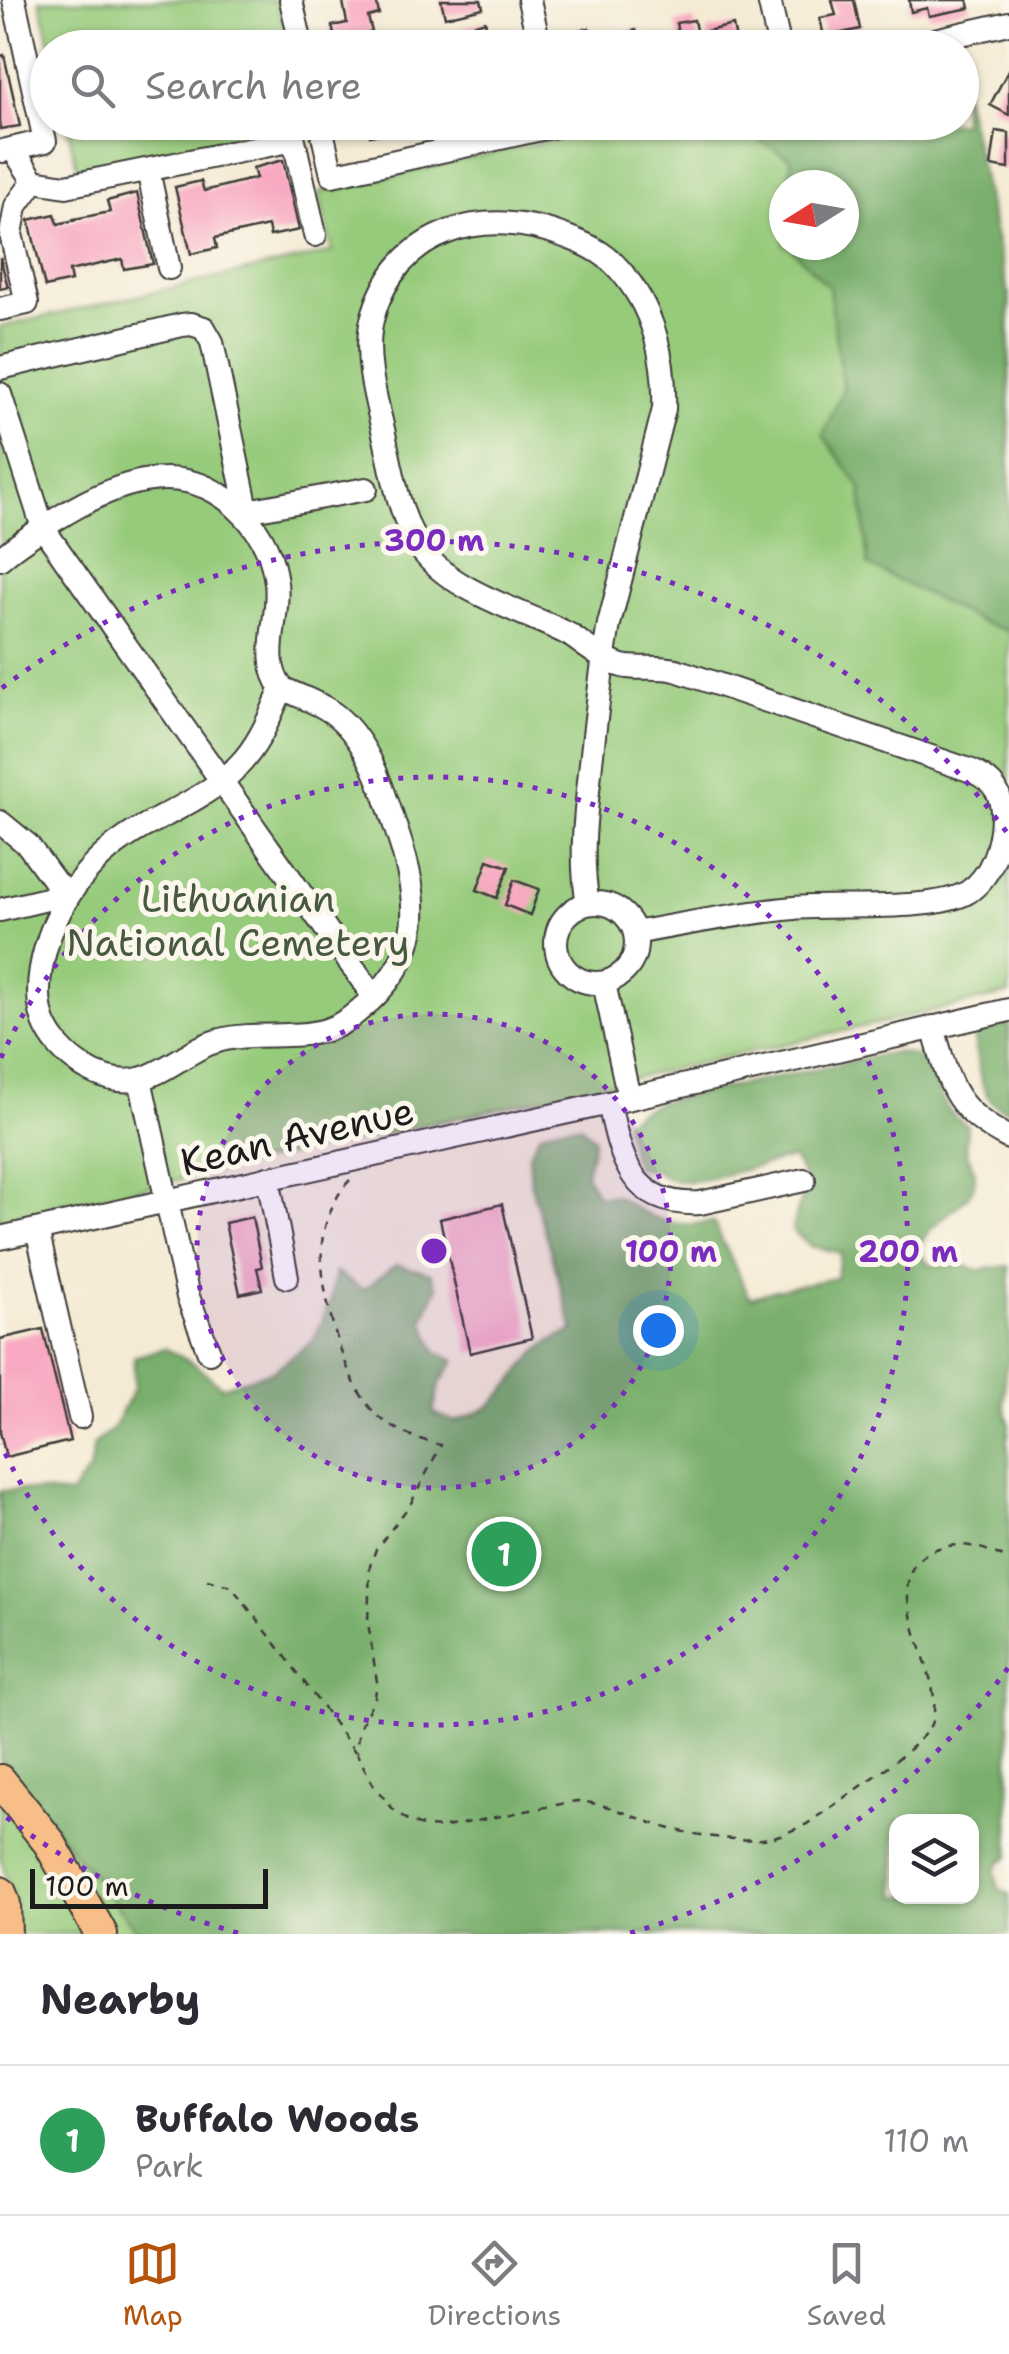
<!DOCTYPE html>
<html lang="en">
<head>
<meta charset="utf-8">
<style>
	:root { --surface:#fff; --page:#f2f2f3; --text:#2b2b33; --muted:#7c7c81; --line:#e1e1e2; --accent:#b45309 }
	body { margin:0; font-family:"Shantell Sans",sans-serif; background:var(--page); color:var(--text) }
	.controls { position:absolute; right:30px; bottom:30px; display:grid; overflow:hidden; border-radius:20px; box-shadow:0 2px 8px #0004 }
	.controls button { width:90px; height:90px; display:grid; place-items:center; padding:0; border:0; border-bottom:2px solid var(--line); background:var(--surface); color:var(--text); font:50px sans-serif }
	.compass { position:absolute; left:769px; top:170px; width:90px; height:90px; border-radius:50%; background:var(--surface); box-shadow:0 2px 8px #0004; rotate:259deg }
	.scale { position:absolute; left:30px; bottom:25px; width:238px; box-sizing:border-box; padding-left:10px; border:5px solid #1c1c1c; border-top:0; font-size:28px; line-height:35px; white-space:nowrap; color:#1c1c1c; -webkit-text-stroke:8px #fbf7ec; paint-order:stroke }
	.you { position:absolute; left:658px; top:1330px; width:35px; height:35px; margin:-25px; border:8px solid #fff; border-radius:50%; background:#1a73e8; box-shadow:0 0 0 15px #1a73e833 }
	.badge { display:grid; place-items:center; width:65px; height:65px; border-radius:50%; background:var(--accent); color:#fff; font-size:32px; font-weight:700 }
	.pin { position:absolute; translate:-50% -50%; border:5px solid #fff; box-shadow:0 2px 10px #0006 }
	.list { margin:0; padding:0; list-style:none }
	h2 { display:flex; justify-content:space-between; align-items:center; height:130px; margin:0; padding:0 40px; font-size:42px }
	h2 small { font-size:32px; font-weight:400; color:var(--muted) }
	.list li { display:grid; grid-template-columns:65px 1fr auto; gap:30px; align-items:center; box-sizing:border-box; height:150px; padding:0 40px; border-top:2px solid var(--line) }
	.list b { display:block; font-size:38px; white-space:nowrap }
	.list p { margin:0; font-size:32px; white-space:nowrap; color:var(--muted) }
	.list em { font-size:32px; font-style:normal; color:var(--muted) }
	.icon { flex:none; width:55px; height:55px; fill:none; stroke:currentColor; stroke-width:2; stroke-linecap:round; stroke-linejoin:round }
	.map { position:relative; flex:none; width:1009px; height:1934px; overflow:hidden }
	.search { position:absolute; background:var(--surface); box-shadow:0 2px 8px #0004; left:30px; right:30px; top:30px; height:110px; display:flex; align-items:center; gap:25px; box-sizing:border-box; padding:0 35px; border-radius:55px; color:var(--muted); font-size:38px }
	.sheet { height:280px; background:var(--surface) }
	nav { display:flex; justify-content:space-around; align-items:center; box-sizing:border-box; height:140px; border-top:2px solid var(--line); background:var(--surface); font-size:28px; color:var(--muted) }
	nav a { display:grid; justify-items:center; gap:5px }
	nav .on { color:var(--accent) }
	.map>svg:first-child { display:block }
	.green { fill:#97cb7c; stroke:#5a744c; stroke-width:2.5; fill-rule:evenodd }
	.forest { fill:#79af6c; stroke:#4a6644; stroke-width:2.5; fill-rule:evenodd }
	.building { fill:#f8a8c1 }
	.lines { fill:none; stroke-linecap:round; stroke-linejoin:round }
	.minor-casing { stroke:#3d3b38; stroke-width:26 }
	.highway-casing { stroke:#3d3b38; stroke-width:36 }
	.path { stroke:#3d3b38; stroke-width:2.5; stroke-dasharray:8 8; stroke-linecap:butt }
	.minor { stroke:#fff; stroke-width:22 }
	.highway { stroke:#f7be88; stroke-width:32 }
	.ring { fill:none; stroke:#7b2cbf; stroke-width:5; stroke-dasharray:5 10 }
	.labels { text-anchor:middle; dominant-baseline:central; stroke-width:10; stroke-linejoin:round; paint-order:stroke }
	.park-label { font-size:38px; fill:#47593e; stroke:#fbf7ec }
	.street-label { font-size:38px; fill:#1c1c1c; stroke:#fbf7ec }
	.centre { fill:#7b2cbf; stroke:#fbf7ec; stroke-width:5 }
	.ring-label { font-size:30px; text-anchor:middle; font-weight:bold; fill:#7b2cbf; stroke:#fbf7ec; stroke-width:10; stroke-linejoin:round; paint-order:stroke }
</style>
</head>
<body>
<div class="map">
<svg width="1009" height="1934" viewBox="0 0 1009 1934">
	<rect width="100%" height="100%" fill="#fbf7ec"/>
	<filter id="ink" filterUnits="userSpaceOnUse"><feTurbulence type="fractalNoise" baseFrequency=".01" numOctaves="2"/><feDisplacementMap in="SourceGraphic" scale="20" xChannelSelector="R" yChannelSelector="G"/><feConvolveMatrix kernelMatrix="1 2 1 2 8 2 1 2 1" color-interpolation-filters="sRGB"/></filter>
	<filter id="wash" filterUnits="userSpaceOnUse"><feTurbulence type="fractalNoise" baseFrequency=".0048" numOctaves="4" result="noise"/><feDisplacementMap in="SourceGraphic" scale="40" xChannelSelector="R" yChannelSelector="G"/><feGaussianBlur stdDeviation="2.25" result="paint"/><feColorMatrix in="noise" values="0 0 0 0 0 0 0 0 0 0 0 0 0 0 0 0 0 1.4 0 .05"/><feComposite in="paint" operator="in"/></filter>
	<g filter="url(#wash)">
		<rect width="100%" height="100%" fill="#f5ebd5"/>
		<g class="green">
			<path d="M40 0H278L288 47H51Z"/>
			<path d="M962 86 1009 297V994L0 1220V327L332 252 319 192 626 123 962 122ZM784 185H844V245H784Z"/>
			<path d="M67 123V122L299 123 78 172Z"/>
			<path d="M0 1789 91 1934H17L12 1896 0 1857Z"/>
			<path d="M38 1808 140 1934H114Z"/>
		</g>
		<g class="forest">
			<path d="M962 86 1009 297V631L983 623 868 565 861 488 823 435 843 390 829 287 788 245H844V185H790L791 158 727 123 962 122Z"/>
			<path d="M1009 1022V1110C979 1108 977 1059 974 1035Z"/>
			<path d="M895 1052C947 1057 927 1088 953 1115 957 1119 962 1122 967 1125 967 1132 965 1142 966 1149 969 1165 979 1168 973 1187 965 1211 896 1236 930 1265L959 1264 979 1270 1009 1266V1358L1005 1373 1004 1403 1009 1424 1007 1441 1009 1460V1856L1000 1862 995 1871 998 1888 1009 1894V1934H140L0 1760V1491L21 1490 70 1495 89 1471 94 1444 112 1430 134 1389V1357L165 1348 197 1366 221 1387 273 1371 313 1341 331 1300 335 1272 363 1290 396 1265 431 1273 437 1288 423 1321 437 1353 455 1360 439 1385 433 1413 455 1422C466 1417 482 1413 491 1405 523 1377 527 1346 574 1331L531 1185 529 1154 540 1133 557 1127 580 1125 594 1138 586 1174 598 1197 616 1195C647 1219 674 1229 713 1222L750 1298 776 1290 836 1278 841 1253 810 1246 792 1230C798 1197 815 1191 793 1158L702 1180 687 1181H676L665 1177 654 1170 635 1167 624 1121 637 1112 660 1102ZM896 1822H972V1896H896Z"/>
		</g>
		<g id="blocks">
			<g class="building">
				<path d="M353 0H376L379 14 368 17 372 32 336 42 332 26 347 23 343 2Z"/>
				<path d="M441 0H481L483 8 445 17Z"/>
				<path d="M832 0H854L860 29 824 37 820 18 836 15Z"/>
				<path d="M909 0H968L970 8 929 16 927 8 911 12Z"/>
				<path d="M694 20 698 40 680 44 676 23Z"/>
				<path d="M485 21 490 40 471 44 472 48H447L444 34Z"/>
				<path d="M733 25 737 45 734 48H710L707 31Z"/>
				<path d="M589 28 593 48H572L569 32Z"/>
				<path d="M636 30 640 45 649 42 650 48H624L621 34Z"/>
				<path d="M4 55 20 126 0 129V56Z"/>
				<path d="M1009 69V115L990 105Z"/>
				<path d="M367 122H402L403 129 370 136Z"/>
				<path d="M996 131 1009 133V169L991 166Z"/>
				<path d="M283 160 299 230 270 236 268 226 215 238 217 248 191 254 175 187 201 181 204 191 256 178 253 168Z"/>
				<path d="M137 193 153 264 124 269 122 259 69 271 71 281 45 287 29 220 55 214 58 224 75 220 74 219 110 212 107 201Z"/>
				<path d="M0 257 8 287 0 289Z"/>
				<path d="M488 860 509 867 497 898 477 890Z"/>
				<path d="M514 880 539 889 530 915 505 905Z"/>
				<path d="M502 1204 532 1338 470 1353 440 1219Z"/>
				<path d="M252 1217 262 1267 257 1268 262 1289 240 1294 225 1223Z"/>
				<path d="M43 1329 70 1441 6 1457 0 1432V1339Z"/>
			</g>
		</g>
	</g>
	<g filter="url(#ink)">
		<use href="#blocks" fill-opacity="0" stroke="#3d3b38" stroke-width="2.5"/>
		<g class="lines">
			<g class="minor-casing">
				<g id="minor">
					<path d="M291 0 302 48"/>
					<path d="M529 0 540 48"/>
					<path d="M769 0 780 48"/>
					<path d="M900 48 1009 23"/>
					<path d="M320 122 332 175 573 122"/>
					<path d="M13 149 34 181 66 186 294 140 315 235"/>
					<path d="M3 151 45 141 14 0"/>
					<path d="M148 170 169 268"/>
					<path d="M0 309 27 303 11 234 16 206 34 181"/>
					<path d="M0 368 182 325 191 324 204 328 212 342 249 519"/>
					<path d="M0 394 43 528 374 997"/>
					<path d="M247 511 366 489"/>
					<path d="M0 559C14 546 28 538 44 527 106 486 183 449 244 515 262 534 273 557 276 583 281 616 259 659 282 688 298 696 315 701 330 711 369 738 384 792 398 835 420 901 424 950 370 1001 356 1013 344 1025 326 1030 292 1040 256 1031 221 1040 191 1047 170 1071 140 1079 103 1088 57 1056 44 1022 35 997 39 971 46 947 61 895 95 854 143 827 176 809 211 794 238 766 260 744 270 716 282 688"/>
					<path d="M0 822 28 845 55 882 68 894"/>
					<circle cx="596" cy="943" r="40"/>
					<path d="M588 903C579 856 586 811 591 763 596 717 601 670 609 624L664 409C666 359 653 306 618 268 604 252 586 244 567 237 486 205 395 228 372 320 364 353 374 393 382 425 391 463 398 516 420 548 450 592 524 611 570 635 586 646 607 664 627 667 644 669 659 666 676 670L972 771C994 781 1003 794 1002 818 1001 845 992 876 968 892 936 912 836 904 794 908 741 913 687 923 635 933"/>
					<path d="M0 910 68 894"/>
					<path d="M604 983 629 1098"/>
					<path d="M933 1027C949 1084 953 1110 1009 1138"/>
					<path d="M140 1079 188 1297 209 1352"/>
					<path d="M609 1103C621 1159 631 1207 700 1203L804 1180"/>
					<path d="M268 1178 287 1277"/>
					<path d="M37 1230 80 1417"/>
					<path d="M0 1238 609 1103 1009 1010"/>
				</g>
			</g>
			<g class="highway-casing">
				<g id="highway">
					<path d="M0 1781 49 1842 101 1934"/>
					<path d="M0 1893 4 1904 5 1934"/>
				</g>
			</g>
			<g class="path">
				<path d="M350 1180C335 1195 324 1222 322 1243 318 1286 343 1379 373 1411 391 1430 416 1439 441 1445L410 1505 376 1549 370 1566 368 1623 377 1682 375 1697 360 1727 357 1742V1754L374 1786 393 1809 410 1822 426 1827 441 1828 576 1801C609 1803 636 1819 667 1828 695 1835 741 1843 770 1838 783 1835 795 1829 807 1824 834 1804 920 1750 931 1724 952 1676 865 1577 936 1549 962 1540 986 1548 1009 1560"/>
				<path d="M207 1580 231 1586 283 1653 356 1753"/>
			</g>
			<use href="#minor" class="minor"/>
			<use href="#highway" class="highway"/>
		</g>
	</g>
	<circle cx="434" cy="1251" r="237" fill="#7b2cbf" fill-opacity=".12"/>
	<g class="ring">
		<circle cx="434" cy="1251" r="237"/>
		<path d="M1 1058A474 474 0 1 1 1 1444"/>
		<path d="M1008 1668A710 710 0 0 1 630 1933M238 1933A710 710 0 0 1 2 1814M2 688A710 710 0 0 1 1008 834"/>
	</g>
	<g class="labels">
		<g class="park-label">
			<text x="238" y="898">Lithuanian<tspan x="238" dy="44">National Cemetery</tspan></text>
		</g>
		<g class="street-label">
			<text transform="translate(297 1136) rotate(-13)">Kean Avenue</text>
		</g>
	</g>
	<circle cx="434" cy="1251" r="15" class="centre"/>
	<g class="ring-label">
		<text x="434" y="551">300 m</text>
		<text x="671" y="1262">100 m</text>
		<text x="908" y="1262">200 m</text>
	</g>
</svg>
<div class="controls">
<button><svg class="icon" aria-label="layers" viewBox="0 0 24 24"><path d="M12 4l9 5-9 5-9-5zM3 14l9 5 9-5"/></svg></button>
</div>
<svg class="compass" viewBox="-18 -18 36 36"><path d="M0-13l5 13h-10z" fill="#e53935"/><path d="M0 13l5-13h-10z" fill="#7c7c81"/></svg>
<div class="scale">100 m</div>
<div class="you"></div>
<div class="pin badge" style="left:504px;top:1554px;background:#2e9e5b">1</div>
<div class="search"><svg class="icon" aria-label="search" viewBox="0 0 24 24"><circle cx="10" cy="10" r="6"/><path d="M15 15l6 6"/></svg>Search here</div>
</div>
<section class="sheet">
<h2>Nearby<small></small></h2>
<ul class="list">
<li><span class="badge" style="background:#2e9e5b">1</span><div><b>Buffalo Woods</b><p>Park</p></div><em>110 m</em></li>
</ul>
</section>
<nav>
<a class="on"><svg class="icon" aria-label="map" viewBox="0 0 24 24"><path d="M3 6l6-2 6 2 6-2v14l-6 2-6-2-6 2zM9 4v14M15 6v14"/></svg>Map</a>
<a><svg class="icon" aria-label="directions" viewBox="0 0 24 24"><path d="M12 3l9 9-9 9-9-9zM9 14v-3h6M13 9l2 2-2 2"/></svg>Directions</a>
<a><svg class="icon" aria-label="saved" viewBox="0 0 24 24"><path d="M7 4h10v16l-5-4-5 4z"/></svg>Saved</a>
</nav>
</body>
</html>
